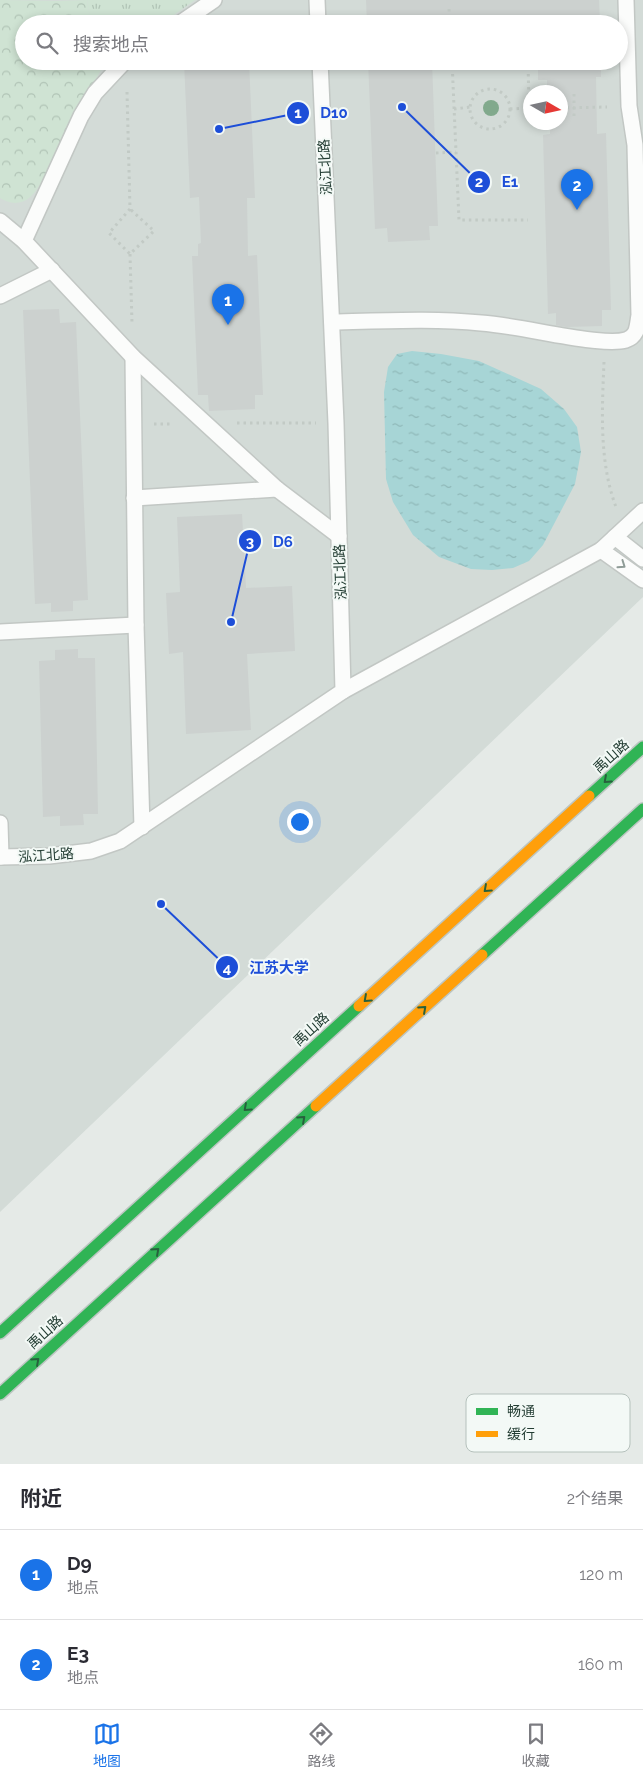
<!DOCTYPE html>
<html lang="zh">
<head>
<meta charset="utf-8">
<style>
	:root { --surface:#fff; --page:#f2f2f3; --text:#2b2b33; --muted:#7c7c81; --line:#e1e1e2; --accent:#1a73e8 }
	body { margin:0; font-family:Raleway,"Noto Sans SC",sans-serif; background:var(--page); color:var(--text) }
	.compass { position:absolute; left:523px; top:85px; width:45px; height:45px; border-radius:50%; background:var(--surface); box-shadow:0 2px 8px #0003; rotate:99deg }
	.you { position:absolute; left:299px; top:821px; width:18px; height:18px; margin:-12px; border:4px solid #fff; border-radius:50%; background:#1a73e8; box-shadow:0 0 0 8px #1a73e833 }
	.badge { display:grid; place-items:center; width:32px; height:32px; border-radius:50%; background:var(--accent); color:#fff; font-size:16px; font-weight:700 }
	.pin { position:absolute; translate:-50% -41px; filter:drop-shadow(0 1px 2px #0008) }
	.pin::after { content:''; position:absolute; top:26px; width:18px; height:15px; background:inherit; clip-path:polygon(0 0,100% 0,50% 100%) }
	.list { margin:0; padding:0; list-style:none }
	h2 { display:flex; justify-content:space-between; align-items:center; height:65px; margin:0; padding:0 20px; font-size:21px }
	h2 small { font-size:16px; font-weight:400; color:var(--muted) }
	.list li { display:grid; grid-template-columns:32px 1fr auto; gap:15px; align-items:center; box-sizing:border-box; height:90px; padding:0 20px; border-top:1px solid var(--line) }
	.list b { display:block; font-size:19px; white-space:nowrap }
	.list p { margin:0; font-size:16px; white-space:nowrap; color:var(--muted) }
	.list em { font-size:16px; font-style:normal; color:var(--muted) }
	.icon { flex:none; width:28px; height:28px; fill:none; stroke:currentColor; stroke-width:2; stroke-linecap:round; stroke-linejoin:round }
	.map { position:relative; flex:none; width:643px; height:1464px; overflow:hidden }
	.search { position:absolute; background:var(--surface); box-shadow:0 2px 8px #0003; left:15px; right:15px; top:15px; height:55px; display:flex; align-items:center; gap:12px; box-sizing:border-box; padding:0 18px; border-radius:28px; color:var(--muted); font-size:19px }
	.sheet { height:245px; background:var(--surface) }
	nav { display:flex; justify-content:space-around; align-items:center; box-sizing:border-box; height:70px; border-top:1px solid var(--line); background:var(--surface); font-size:14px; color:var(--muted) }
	nav a { display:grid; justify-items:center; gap:2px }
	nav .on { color:var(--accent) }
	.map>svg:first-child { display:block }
	.built { fill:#d3dbd7; fill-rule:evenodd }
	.grass { fill:url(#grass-tufts) }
	.forest { fill:url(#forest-crowns) }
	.water { fill:url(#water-ripples) }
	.building { fill:#ccd1cf }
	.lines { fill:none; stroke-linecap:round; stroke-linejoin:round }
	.lane-casing { stroke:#c2c7c4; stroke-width:18 }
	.fast-casing { stroke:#bdc6c2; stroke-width:14 }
	.slow-casing { stroke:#bdc6c2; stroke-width:14 }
	.path { stroke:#c2cac5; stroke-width:3; stroke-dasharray:2.5 4; stroke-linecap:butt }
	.lane { stroke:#fbfcfb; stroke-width:15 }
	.fast { stroke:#30b455; stroke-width:11 }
	.slow { stroke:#ff9f0a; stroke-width:11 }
	.tree { fill:#81a98c }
	.oneway { stroke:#8f9c97 }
	.oneway2 { stroke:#27613d }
	.labels { text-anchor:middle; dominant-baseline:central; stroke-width:4; stroke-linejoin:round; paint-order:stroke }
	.street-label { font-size:14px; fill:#233d33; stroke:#f3f9f6 }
	.key { fill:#f3f9f6; stroke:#b5c1bc; stroke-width:1 }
	.key-label { font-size:14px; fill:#233d33 }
	.leader { fill:none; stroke:#1d4ed8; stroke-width:2 }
	.callout-dot { fill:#1d4ed8; stroke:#f3f9f6; stroke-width:2 }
	.mark-label { font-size:15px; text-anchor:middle; font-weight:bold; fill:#fff }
	.callout-label { font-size:15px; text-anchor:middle; font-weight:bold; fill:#1d4ed8; stroke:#f3f9f6; stroke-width:4; stroke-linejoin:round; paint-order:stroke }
</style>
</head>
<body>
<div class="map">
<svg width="643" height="1464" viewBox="0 0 643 1464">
	<defs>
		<pattern id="grass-tufts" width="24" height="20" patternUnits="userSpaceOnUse" patternTransform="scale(1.25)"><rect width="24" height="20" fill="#cfe3d3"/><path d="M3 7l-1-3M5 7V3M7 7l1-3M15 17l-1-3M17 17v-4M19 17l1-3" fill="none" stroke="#b1c4b6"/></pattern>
		<pattern id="forest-crowns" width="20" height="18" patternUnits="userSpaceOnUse" patternTransform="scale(1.25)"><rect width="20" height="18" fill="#cfe3d3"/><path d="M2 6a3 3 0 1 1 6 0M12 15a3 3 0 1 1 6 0" fill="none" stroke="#b1c4b6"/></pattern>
		<pattern id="water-ripples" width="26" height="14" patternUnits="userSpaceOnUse" patternTransform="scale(1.25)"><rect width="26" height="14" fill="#a7d5d6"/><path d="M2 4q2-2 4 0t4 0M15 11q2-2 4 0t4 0" fill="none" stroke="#8fb8b8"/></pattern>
	</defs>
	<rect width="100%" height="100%" fill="#e5eae7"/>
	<path class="built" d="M0 0H643V597L0 1212ZM24 24H619V61H24ZM530 92H560V122H530Z"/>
	<path class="grass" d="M87 0H195L161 24H91Z"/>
	<path class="forest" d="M0 0 57 1 87 0 91 24H24V61H104L101 70C91 88 80 105 70 124 62 140 42 189 29 198 20 205 9 204 0 198Z"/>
	<path class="water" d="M412 351 441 354 479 361 541 389 564 409 577 427 581 452 575 484 543 545 529 561 513 568 492 570 471 569 439 557 413 535 393 502 386 479 384 392 388 367 397 354Z"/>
	<g class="building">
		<path d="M366 0H599L600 24H367Z"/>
		<path d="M184 61H249L255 198H247L248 256 257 255 263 395H255V409L209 411 208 395H198L192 256H198V244L201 243 199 197 190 198Z"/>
		<path d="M368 61H432L438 226H429L430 240 388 242 387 228 375 229Z"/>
		<path d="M538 61H601V77H596L597 134 606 133 611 310H602V326L566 327 556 325V313L548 314 543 135 550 134V122H560V92H547V80H538Z"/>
		<path d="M59 309 60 323 76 322 88 600 73 601V611L51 612V603L35 604 23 310Z"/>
		<path d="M242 514 246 588 292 586 295 651 247 654 251 730 186 734 183 652 169 654 166 593 180 592 177 517Z"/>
		<path d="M78 649V658H95L98 814H83L84 825 60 826V816L43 817 39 661 55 660V650Z"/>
	</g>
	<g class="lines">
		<g class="lane-casing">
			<g id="lane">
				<path d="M317 0 318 24"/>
				<path d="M179 24 214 0"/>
				<path d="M0 221 24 241 133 357 277 489 339 536"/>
				<path d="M24 241 81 116 95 93 125 61"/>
				<path d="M0 296 52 270"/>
				<path d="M332 322C382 321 432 318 481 323 518 326 554 336 591 340 602 341 615 343 626 340 638 336 637 326 639 315L635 145 629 106 626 0"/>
				<path d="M133 357 136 625 142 827"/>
				<path d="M134 498 277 489"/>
				<path d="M615 537 643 559"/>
				<path d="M601 550 643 580"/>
				<path d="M0 632 136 625"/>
				<path d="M343 691 601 550 643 511"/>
				<path d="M0 823 1 857"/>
				<path d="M0 857 49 856 91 851 120 841 343 691 336 423 320 61"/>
			</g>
		</g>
		<g class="fast-casing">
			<g id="fast">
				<path d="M589 796 643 747"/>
				<path d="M482 955 643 809"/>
				<path d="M0 1333 359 1006"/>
				<path d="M0 1394 316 1106"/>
			</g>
		</g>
		<g class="slow-casing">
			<g id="slow">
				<path d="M359 1006 589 796"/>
				<path d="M316 1106 482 955"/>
			</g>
		</g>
		<g class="path">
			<path d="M449 9 450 24"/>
			<path d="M452 61 459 220H528"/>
			<path d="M528 61 529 108"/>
			<circle cx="490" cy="109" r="20"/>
			<path d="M127 92 130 209 109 233 130 254 154 231 130 209"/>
			<path d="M574 94V119"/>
			<path d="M560 108 607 107"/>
			<path d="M454 109 470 107"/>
			<path d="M510 109 529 108"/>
			<path d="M436 153 456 152"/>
			<path d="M130 254 132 323"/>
			<path d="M604 362C602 410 599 462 616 507"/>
			<path d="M237 423H316"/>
			<path d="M154 424H173"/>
		</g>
		<use href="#lane" class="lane"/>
		<use href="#fast" class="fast"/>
		<use href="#slow" class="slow"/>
	</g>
	<circle class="tree" cx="491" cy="108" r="8"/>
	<defs><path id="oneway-chevron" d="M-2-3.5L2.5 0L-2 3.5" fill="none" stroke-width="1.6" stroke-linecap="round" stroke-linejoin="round" transform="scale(1.25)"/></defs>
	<use class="oneway" href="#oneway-chevron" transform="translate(622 565) rotate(35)"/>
	<g class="oneway2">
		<use href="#oneway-chevron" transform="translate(607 780) rotate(138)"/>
		<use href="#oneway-chevron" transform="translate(487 889) rotate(138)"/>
		<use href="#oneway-chevron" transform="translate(367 999) rotate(138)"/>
		<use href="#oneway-chevron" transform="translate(423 1009) rotate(-42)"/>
		<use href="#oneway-chevron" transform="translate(247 1108) rotate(138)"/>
		<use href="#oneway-chevron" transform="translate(302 1119) rotate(-42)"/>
		<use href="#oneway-chevron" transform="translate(156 1251) rotate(-42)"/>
		<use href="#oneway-chevron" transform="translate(36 1361) rotate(-42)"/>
	</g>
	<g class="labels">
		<g class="street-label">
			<text transform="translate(325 167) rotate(-93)">泓江北路</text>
			<text transform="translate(340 572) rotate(-92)">泓江北路</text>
			<text transform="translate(611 756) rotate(-42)">禹山路</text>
			<text transform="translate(46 855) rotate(-4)">泓江北路</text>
			<text transform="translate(311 1029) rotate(-42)">禹山路</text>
			<text transform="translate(45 1332) rotate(-42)">禹山路</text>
		</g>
	</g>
	<rect x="466" y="1394" width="164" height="58" rx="8" class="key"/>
	<rect x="476" y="1408" width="22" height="7" fill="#30b455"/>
	<rect x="476" y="1431" width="22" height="6" fill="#ff9f0a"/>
	<g class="key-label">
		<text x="507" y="1416">畅通</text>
		<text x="507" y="1439">缓行</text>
	</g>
	<path class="leader" d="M219 129L298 113M402 107L479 182M231 622L250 541M161 904L227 967"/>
	<g class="callout-dot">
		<circle cx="219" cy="129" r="5"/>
		<circle cx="402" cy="107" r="5"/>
		<circle cx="231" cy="622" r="5"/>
		<circle cx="161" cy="904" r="5"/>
		<circle cx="298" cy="113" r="12"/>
		<circle cx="479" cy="182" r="12"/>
		<circle cx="250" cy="541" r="12"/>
		<circle cx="227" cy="967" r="12"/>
	</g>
	<g class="mark-label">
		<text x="298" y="118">1</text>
		<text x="479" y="187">2</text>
		<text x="250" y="547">3</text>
		<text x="227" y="973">4</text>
	</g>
	<g class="callout-label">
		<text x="334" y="118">D10</text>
		<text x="510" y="187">E1</text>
		<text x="283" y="547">D6</text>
		<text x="279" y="973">江苏大学</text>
	</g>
</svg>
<svg class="compass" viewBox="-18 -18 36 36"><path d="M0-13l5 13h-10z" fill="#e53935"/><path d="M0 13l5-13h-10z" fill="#7c7c81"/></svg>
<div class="you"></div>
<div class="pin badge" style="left:228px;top:325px">1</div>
<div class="pin badge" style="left:577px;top:210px">2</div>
<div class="search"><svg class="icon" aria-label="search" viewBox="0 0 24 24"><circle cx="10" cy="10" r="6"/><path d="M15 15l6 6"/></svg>搜索地点</div>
</div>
<section class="sheet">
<h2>附近<small>2个结果</small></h2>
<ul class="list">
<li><span class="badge">1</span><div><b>D9</b><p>地点</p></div><em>120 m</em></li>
<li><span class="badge">2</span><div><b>E3</b><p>地点</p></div><em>160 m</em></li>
</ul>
</section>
<nav>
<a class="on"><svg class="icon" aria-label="map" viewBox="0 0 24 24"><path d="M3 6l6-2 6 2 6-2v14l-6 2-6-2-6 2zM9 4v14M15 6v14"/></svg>地图</a>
<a><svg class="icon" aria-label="directions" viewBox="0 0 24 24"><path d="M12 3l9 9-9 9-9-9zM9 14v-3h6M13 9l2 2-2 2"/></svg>路线</a>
<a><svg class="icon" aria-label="saved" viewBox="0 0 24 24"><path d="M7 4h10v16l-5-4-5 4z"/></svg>收藏</a>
</nav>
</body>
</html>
